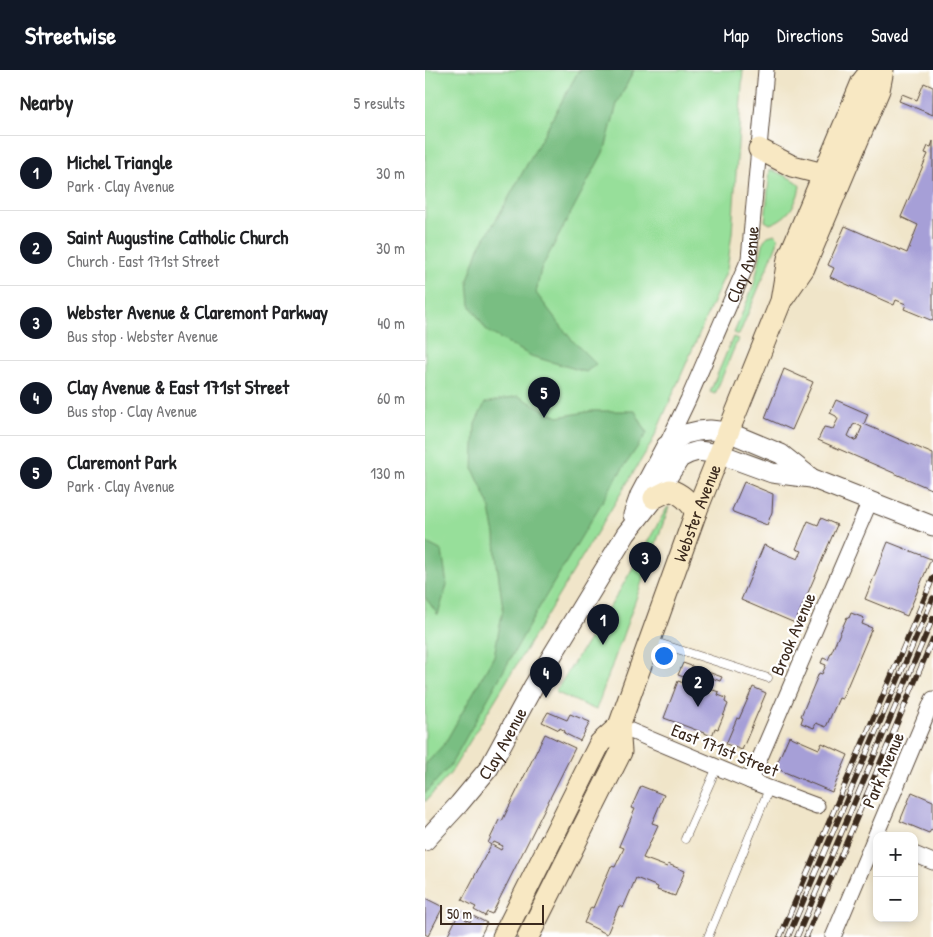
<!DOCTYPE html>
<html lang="en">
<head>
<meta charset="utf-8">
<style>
	:root { --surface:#fff; --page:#f6f6f6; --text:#202124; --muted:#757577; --line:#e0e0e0; --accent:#111827 }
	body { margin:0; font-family:"Patrick Hand",sans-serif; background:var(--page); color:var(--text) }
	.controls { position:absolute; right:15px; bottom:15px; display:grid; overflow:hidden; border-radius:10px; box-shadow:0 2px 8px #0003 }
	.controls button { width:45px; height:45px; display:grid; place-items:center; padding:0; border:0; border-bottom:1px solid var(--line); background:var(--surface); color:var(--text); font:25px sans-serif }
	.scale { position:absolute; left:15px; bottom:12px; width:104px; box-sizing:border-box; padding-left:5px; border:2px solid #3b2a1e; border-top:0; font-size:14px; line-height:18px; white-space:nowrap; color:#3b2a1e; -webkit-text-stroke:4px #fff; paint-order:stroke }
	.you { position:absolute; left:238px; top:585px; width:18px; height:18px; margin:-12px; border:4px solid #fff; border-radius:50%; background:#1a73e8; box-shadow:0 0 0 8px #1a73e833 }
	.badge { display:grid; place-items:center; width:32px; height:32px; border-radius:50%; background:var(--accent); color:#fff; font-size:16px; font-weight:700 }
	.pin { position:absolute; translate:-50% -41px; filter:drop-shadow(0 1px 2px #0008) }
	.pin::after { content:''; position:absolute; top:26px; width:18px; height:15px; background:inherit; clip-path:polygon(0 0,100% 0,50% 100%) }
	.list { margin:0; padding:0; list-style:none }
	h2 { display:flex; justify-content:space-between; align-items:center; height:65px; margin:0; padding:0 20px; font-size:21px }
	h2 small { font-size:16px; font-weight:400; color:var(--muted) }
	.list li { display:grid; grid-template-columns:32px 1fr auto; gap:15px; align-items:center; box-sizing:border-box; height:75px; padding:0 20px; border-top:1px solid var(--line) }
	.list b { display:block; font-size:19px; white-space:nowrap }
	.list p { margin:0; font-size:16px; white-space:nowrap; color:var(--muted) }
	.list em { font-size:16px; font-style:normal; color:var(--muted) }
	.map { position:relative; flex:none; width:508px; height:867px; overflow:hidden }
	header { display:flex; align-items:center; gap:30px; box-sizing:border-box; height:70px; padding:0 25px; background:var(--accent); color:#fff }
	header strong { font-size:24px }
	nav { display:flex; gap:28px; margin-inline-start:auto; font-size:18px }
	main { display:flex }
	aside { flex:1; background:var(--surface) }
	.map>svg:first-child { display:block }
	.green { fill:#97df9a; stroke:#69845c }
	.forest { fill:#79be82; stroke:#5a7450 }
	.building { fill:#a69fd7; fill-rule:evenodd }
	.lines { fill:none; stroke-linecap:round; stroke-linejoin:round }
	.service-casing { stroke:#564638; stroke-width:9 }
	.minor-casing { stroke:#564638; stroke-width:17 }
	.tertiary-casing { stroke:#564638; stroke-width:21 }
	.secondary-casing { stroke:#564638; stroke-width:23 }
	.service { stroke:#fff; stroke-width:8 }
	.minor { stroke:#fff; stroke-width:15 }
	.tertiary { stroke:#fff; stroke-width:19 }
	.secondary { stroke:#f8e8c3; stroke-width:21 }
	.rail-casing { stroke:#3b2a1e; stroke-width:5.5 }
	.rail { stroke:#fff; stroke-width:4; stroke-dasharray:11; stroke-linecap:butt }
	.labels { text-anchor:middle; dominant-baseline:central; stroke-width:4.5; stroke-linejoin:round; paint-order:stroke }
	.street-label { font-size:18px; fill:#3b2a1e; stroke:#fff }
</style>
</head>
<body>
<header>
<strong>Streetwise</strong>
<nav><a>Map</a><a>Directions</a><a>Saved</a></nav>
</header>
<main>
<aside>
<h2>Nearby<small>5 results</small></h2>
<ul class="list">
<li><span class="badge">1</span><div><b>Michel Triangle</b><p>Park · Clay Avenue</p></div><em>30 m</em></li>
<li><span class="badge">2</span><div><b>Saint Augustine Catholic Church</b><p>Church · East 171st Street</p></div><em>30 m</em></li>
<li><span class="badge">3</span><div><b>Webster Avenue &amp; Claremont Parkway</b><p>Bus stop · Webster Avenue</p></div><em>40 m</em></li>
<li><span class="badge">4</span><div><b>Clay Avenue &amp; East 171st Street</b><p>Bus stop · Clay Avenue</p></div><em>60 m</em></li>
<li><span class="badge">5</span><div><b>Claremont Park</b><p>Park · Clay Avenue</p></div><em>130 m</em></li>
</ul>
</aside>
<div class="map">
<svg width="508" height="867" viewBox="0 0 508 867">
	<rect width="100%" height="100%" fill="#fff"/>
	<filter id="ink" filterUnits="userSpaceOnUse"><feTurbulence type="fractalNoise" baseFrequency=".02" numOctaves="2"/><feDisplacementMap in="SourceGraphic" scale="10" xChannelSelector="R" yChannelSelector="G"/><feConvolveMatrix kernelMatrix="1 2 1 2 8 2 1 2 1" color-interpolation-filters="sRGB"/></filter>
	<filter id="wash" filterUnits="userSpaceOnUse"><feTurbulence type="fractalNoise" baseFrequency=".0096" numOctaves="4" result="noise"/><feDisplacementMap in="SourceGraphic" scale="20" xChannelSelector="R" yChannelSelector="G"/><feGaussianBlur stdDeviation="1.12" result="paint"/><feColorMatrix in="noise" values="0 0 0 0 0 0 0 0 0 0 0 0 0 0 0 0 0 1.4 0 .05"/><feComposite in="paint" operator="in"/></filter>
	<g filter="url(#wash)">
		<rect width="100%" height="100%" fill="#f0e5c9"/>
		<g class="green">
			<path d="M0 0H318L307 163 302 200 227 372 25 704 0 732Z"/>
			<path d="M345 99 371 111 375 116C372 134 363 148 345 154L340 151Z"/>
			<path d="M350 164 353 167 352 174 314 265 309 263 329 214 339 170 343 166Z"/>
			<path d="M308 267 313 269 290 324 285 322Z"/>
			<path d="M244 437 171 640 130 622 191 527 242 438Z"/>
		</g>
		<g class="forest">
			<path d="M154 0H209L192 34 180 79 116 199 111 223 146 269 171 294 161 302 106 286 62 261 45 235 43 210 54 178 78 138Z"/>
			<path d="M93 326 133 347 167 341H210L222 363 192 407 119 529 25 696 0 723V695L20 673 69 586 78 539 71 486 70 465 64 434 48 399 50 354 60 333Z"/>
			<path d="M0 472 17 481 22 515 13 545 0 527Z"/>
		</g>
		<g id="blocks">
			<g class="building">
				<path d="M499 13 508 17V45L474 31 477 24 492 30Z"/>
				<path d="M508 71V251L479 239 481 234 471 230 469 235 405 207 409 198 403 195 420 156 482 183 493 155 476 147 503 84 500 83 503 76 506 77Z"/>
				<path d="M359 299 388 312 367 360 340 348Z"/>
				<path d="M411 330 443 344 439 354 508 384V420L393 370 399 357 408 359 413 349 411 346 405 343ZM431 354 437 357 431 371 423 366 428 355Z"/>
				<path d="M319 412 348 424 347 442 342 455 308 442 307 440Z"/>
				<path d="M396 448 412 455 370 553 316 530 339 475 373 489 377 481 371 479 383 451 393 455Z"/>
				<path d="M463 472 506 489 482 546 440 529Z"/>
				<path d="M426 543 439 548 437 554 447 558 417 629 414 628 401 657 391 653 389 658 376 653 378 647 376 646 394 603 397 604 401 595 396 593 398 588 403 590 422 547 424 548Z"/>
				<path d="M258 593 297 607 295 611 287 608 284 618 276 615V613L253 605Z"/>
				<path d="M253 611 284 622 285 619 294 622 293 625 301 628 300 632 303 634 293 659 290 658 287 666 239 648Z"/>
				<path d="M328 617 341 623 317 680 301 674 312 648 314 649Z"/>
				<path d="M123 642 142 650 145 644 165 652 155 671 139 663 140 661 135 658 134 660 117 652Z"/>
				<path d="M120 664 150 678 67 844 62 842 60 846 49 840 51 837 37 830 66 775 63 773 74 750 77 751ZM69 772 78 776 76 780 67 775Z"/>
				<path d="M364 666 394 679 397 673 423 685 407 722 350 698Z"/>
				<path d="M216 716 239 725 227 753 233 755 218 788 242 797 243 794 260 801 250 826 232 820 233 817 211 808 198 838 194 836 182 864 159 853 166 837 168 838 186 796 190 797 199 778 194 776 210 739 206 738Z"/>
				<path d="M487 722 508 731V761L506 760 504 763 475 751Z"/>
				<path d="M0 828 18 837 3 866 0 864Z"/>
				<path d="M35 841 42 844 40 849 45 852 48 846 62 853 55 867H22Z"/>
			</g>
		</g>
	</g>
	<g filter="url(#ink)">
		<use href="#blocks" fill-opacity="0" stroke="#564638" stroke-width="1"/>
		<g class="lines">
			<g class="service-casing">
				<g id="service">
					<path d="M227 571 343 608"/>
					<path d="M260 769 292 697"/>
					<path d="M283 867 344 719"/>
				</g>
			</g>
			<g class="minor-casing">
				<g id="minor">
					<path id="s1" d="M241 376 263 330 324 189 341 0"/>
					<path d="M194 656 325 711 392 736"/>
					<path d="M325 711 445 431"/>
					<path d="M489 784 508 792"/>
					<path d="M408 867 508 629"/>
				</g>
			</g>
			<g class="tertiary-casing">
				<g id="tertiary">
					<path d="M208 445 215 425 241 376 260 364 273 361 285 360 303 362 356 384 385 407"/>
					<path id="s2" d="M0 771 34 734 64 698 108 617 201 464 229 428 255 388 263 384 273 381 295 384 347 403 386 408 508 456"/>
				</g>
			</g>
			<g class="secondary-casing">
				<g id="secondary">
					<path d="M334 79 367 96 410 107"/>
					<path d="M359 227 379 198 454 20 458 0"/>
					<path d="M229 428 245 420C257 424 264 431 271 442"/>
					<path d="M78 867 175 673 194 656"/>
					<path id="s3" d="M103 867 196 682 194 656 271 442 356 231 363 189 437 12 446 0"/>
				</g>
			</g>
			<use href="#service" class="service"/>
			<use href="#minor" class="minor"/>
			<use href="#tertiary" class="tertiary"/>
			<use href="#secondary" class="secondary"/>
			<g class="rail-casing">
				<g id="rail">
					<path d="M355 867 508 508"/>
					<path d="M363 867 508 528"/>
					<path d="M372 867 508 548"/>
					<path d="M381 867 508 569"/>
				</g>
			</g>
			<use href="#rail" class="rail"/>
		</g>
	</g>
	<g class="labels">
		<g class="street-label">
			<text stroke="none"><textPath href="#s1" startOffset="198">Clay Avenue</textPath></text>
			<text stroke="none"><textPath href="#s3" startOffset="460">Webster Avenue</textPath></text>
			<text transform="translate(368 564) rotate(-67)">Brook Avenue</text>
			<text stroke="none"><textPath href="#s2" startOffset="125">Clay Avenue</textPath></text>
			<text transform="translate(300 680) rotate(22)">East 171st Street</text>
			<text transform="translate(458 700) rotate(-67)">Park Avenue</text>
		</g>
	</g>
</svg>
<div class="controls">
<button>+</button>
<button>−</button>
</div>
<div class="scale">50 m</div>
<div class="you"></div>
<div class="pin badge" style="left:178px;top:575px">1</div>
<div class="pin badge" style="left:273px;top:637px">2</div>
<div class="pin badge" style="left:220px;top:513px">3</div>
<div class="pin badge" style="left:121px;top:628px">4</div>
<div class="pin badge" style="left:119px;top:348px">5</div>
</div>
</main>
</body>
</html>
